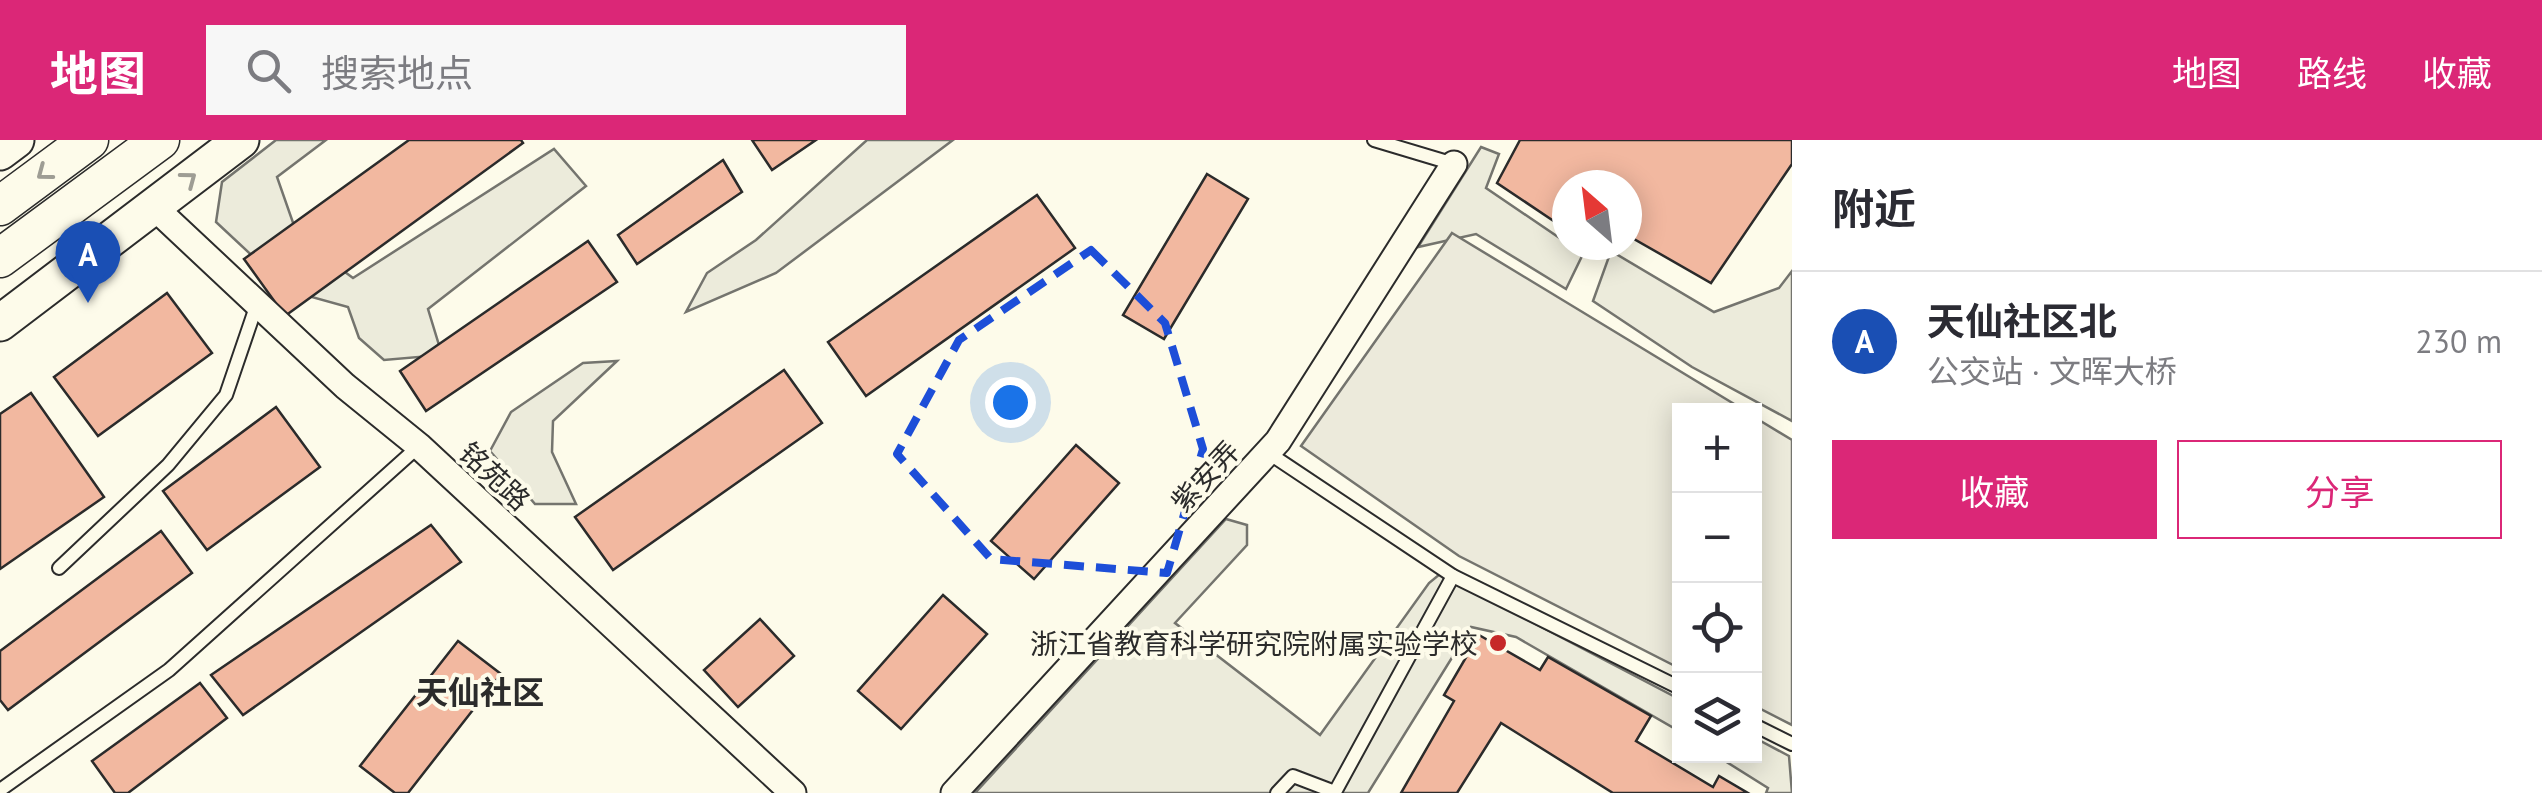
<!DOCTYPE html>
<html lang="zh">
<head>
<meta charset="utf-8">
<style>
	:root { --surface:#fff; --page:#f7f7f7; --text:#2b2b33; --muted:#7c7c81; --line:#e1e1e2; --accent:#db2777 }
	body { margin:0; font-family:"PT Sans","Noto Sans SC",sans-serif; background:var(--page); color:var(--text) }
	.controls { position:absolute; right:30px; bottom:30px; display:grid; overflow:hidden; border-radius:0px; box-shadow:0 5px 25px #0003 }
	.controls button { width:90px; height:90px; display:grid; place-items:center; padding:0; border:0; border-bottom:2px solid var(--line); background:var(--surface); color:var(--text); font:50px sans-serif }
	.compass { position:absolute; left:1552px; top:30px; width:90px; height:90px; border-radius:50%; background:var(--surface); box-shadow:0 5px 25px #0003; rotate:332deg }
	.you { position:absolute; left:1010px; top:262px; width:35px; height:35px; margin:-25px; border:8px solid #fff; border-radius:50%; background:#1a73e8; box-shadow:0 0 0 15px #1a73e833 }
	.badge { display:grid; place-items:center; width:65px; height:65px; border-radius:50%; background:var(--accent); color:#fff; font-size:32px; font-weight:700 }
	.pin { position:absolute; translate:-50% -82px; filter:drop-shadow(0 2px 5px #0008) }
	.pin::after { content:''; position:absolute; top:52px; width:35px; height:30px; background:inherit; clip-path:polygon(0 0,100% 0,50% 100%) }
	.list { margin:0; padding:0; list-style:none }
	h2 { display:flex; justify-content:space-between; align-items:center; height:130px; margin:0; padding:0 40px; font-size:42px }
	h2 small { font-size:32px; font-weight:400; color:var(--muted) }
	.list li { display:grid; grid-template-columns:65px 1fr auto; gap:30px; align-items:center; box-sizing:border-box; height:140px; padding:0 40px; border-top:2px solid var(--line) }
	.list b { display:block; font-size:38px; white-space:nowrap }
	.list p { margin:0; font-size:32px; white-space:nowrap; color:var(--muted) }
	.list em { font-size:32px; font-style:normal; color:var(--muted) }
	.actions { display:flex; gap:20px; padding:30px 40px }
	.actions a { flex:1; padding:22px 0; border:2px solid var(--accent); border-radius:0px; text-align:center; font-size:35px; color:var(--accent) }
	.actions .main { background:var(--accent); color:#fff }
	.icon { flex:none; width:55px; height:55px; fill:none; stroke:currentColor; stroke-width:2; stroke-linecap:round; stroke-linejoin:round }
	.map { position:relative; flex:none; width:1792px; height:653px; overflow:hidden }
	header { display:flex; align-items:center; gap:60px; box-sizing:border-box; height:140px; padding:0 50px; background:var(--accent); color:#fff }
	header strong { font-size:48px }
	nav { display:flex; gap:55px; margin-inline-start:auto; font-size:35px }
	.search { width:700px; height:90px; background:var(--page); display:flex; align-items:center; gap:25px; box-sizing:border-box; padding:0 35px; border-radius:0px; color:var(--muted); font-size:38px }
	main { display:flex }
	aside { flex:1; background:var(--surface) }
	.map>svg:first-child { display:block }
	.green { fill:#ecebdb; stroke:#74746e; stroke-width:2.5 }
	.parking { fill:#eceadb; stroke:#74746e; stroke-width:2.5 }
	.building { fill:#f2b8a0; stroke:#2b2b2b; stroke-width:2.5 }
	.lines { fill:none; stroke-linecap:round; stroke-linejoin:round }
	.lane-casing { stroke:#2b2b2b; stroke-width:16 }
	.street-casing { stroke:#2b2b2b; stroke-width:29 }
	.secondary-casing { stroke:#2b2b2b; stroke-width:39 }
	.primary-casing { stroke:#2b2b2b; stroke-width:41 }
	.lane { stroke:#fdfbea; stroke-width:12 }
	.street { stroke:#fdfbea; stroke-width:25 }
	.secondary { stroke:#fdfbea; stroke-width:35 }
	.primary { stroke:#fdfbea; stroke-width:38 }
	.oneway { stroke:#9e9d94 }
	.marked { fill:none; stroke:#1d4ed8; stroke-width:8; stroke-dasharray:20 12; stroke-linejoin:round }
	.poi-dot { fill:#c62828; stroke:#fdfbea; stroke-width:4 }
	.labels { text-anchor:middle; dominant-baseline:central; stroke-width:8; stroke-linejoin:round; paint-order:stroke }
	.street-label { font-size:28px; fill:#2b2b2b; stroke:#fdfbea }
	.poi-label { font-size:28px; fill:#2b2b2b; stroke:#fdfbea; text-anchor:end }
	.quarter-label { font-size:32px; font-weight:bold; fill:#2b2b2b; stroke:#fdfbea }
</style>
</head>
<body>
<header>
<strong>地图</strong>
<div class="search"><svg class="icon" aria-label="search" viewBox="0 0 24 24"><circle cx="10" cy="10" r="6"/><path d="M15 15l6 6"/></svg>搜索地点</div>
<nav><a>地图</a><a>路线</a><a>收藏</a></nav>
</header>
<main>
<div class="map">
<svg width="1792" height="653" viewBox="0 0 1792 653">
	<rect width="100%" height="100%" fill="#fdfbea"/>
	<g class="green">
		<path d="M276 0H326L277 37 298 97 353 138 554 9 586 46 428 169 442 215 384 220 359 198 348 167 290 151 216 82 222 42Z"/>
		<path d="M867 0H953L776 133 686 172 707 133 756 100Z"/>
		<path d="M1481 7 1499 14 1486 48 1583 114 1566 149 1476 94 1418 107Z"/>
		<path d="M1611 111 1714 172 1779 148 1792 131V281L1692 227 1593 161Z"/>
		<path d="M617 221 553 281 552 312 576 364H535L490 311 511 272 583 223Z"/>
		<path d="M1226 379 1247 385V405L1175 483 1320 595 1429 443 1440 434 1679 559V591L1516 497 1471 487 1368 653H975Z"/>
		<path d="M1755 598 1789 616 1792 653H1766L1768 648 1717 616H1754Z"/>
	</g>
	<g class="parking">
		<path d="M1452 93 1744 270H1680L1679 528 1459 416 1301 306Z"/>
		<path d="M1754 277 1792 300V585L1755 566Z"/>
	</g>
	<g class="building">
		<path d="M409 0H521L523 3 285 176 244 119Z"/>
		<path d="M752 0H816L772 30Z"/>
		<path d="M1520 0H1792V24L1711 143 1627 95V45H1567V90L1497 43Z"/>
		<path d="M723 20 742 52 637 124 618 95Z"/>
		<path d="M1207 34 1248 59 1164 199 1123 175Z"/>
		<path d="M1037 55 1075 108 866 256 828 202Z"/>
		<path d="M588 101 617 142 426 271 400 231Z"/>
		<path d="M167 153 212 213 98 296 54 237Z"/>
		<path d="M784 230 822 283 613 430 575 377Z"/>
		<path d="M31 253 104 357 0 429V274Z"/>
		<path d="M276 267 320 327 207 410 163 351Z"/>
		<path d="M1076 305 1119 343 1034 439 991 401Z"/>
		<path d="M431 385 461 422 243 575 211 535Z"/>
		<path d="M161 391 192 433 8 570 0 560V511Z"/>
		<path d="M943 455 987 494 901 589 858 551Z"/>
		<path d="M760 479 794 516 738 567 704 530Z"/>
		<path d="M1479 495 1540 530 1548 517 1651 576 1636 601 1713 647 1719 636 1748 653H1613L1501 583 1457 653H1401L1454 561 1444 555Z"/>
		<path d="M458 501 501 534 408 653H395L360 626Z"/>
		<path d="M200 543 227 578 128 653H115L92 621Z"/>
	</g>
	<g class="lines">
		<g class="lane-casing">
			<g id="lane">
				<path d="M1374 0 1454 24"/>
				<path d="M1267 312 1453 436 1680 548"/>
				<path d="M59 428 168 325 226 255 257 164"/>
				<path d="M1754 585 1792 604"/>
				<path d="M0 650 169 530 419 306"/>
				<path d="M1277 653 1293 636 1335 652 1453 436"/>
			</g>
		</g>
		<g class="street-casing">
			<g id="street">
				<path d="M153 66 345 246 419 306 793 653"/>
				<path d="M954 653 1278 301 1454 24"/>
			</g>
		</g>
		<g class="secondary-casing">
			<g id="secondary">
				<path d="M0 12 16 0"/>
				<path d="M0 183 241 0"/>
			</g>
		</g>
		<g class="primary-casing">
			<g id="primary">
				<path d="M0 66 89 0"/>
				<path d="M0 118 160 0"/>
			</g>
		</g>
		<use href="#lane" class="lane"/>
		<use href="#street" class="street"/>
		<use href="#secondary" class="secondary"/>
		<use href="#primary" class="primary"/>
	</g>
	<defs><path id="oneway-chevron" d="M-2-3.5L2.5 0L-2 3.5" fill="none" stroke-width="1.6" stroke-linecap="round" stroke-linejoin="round" transform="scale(2.5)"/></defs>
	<g class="oneway">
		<use href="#oneway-chevron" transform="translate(44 33) rotate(143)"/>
		<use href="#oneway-chevron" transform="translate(189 39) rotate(-37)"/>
	</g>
	<path class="marked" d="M1091 110 1165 183 1203 309 1167 433 991 419 897 314 959 200Z"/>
	<circle class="poi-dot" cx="1498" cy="503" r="10"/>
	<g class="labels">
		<g class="street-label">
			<text transform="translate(495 336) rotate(43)">铭苑路</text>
			<text transform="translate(1205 336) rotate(-47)">紫安弄</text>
		</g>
		<g class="poi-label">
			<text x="1478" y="503">浙江省教育科学研究院附属实验学校</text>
		</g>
		<g class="quarter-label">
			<text x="480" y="552">天仙社区</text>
		</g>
	</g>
</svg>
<div class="controls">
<button>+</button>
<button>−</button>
<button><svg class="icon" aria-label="locate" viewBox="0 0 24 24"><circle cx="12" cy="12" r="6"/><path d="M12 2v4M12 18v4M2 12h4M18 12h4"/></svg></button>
<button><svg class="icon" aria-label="layers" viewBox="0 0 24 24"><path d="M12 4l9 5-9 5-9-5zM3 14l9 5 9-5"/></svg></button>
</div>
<svg class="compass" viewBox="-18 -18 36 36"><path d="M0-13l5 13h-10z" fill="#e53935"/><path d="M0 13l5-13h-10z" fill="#7c7c81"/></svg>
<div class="you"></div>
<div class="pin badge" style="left:88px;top:163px;background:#1a4fb4">A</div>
</div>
<aside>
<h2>附近<small></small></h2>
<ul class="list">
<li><span class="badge" style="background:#1a4fb4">A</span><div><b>天仙社区北</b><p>公交站 · 文晖大桥</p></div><em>230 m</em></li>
</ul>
<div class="actions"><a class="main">收藏</a><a>分享</a></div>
</aside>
</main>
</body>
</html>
